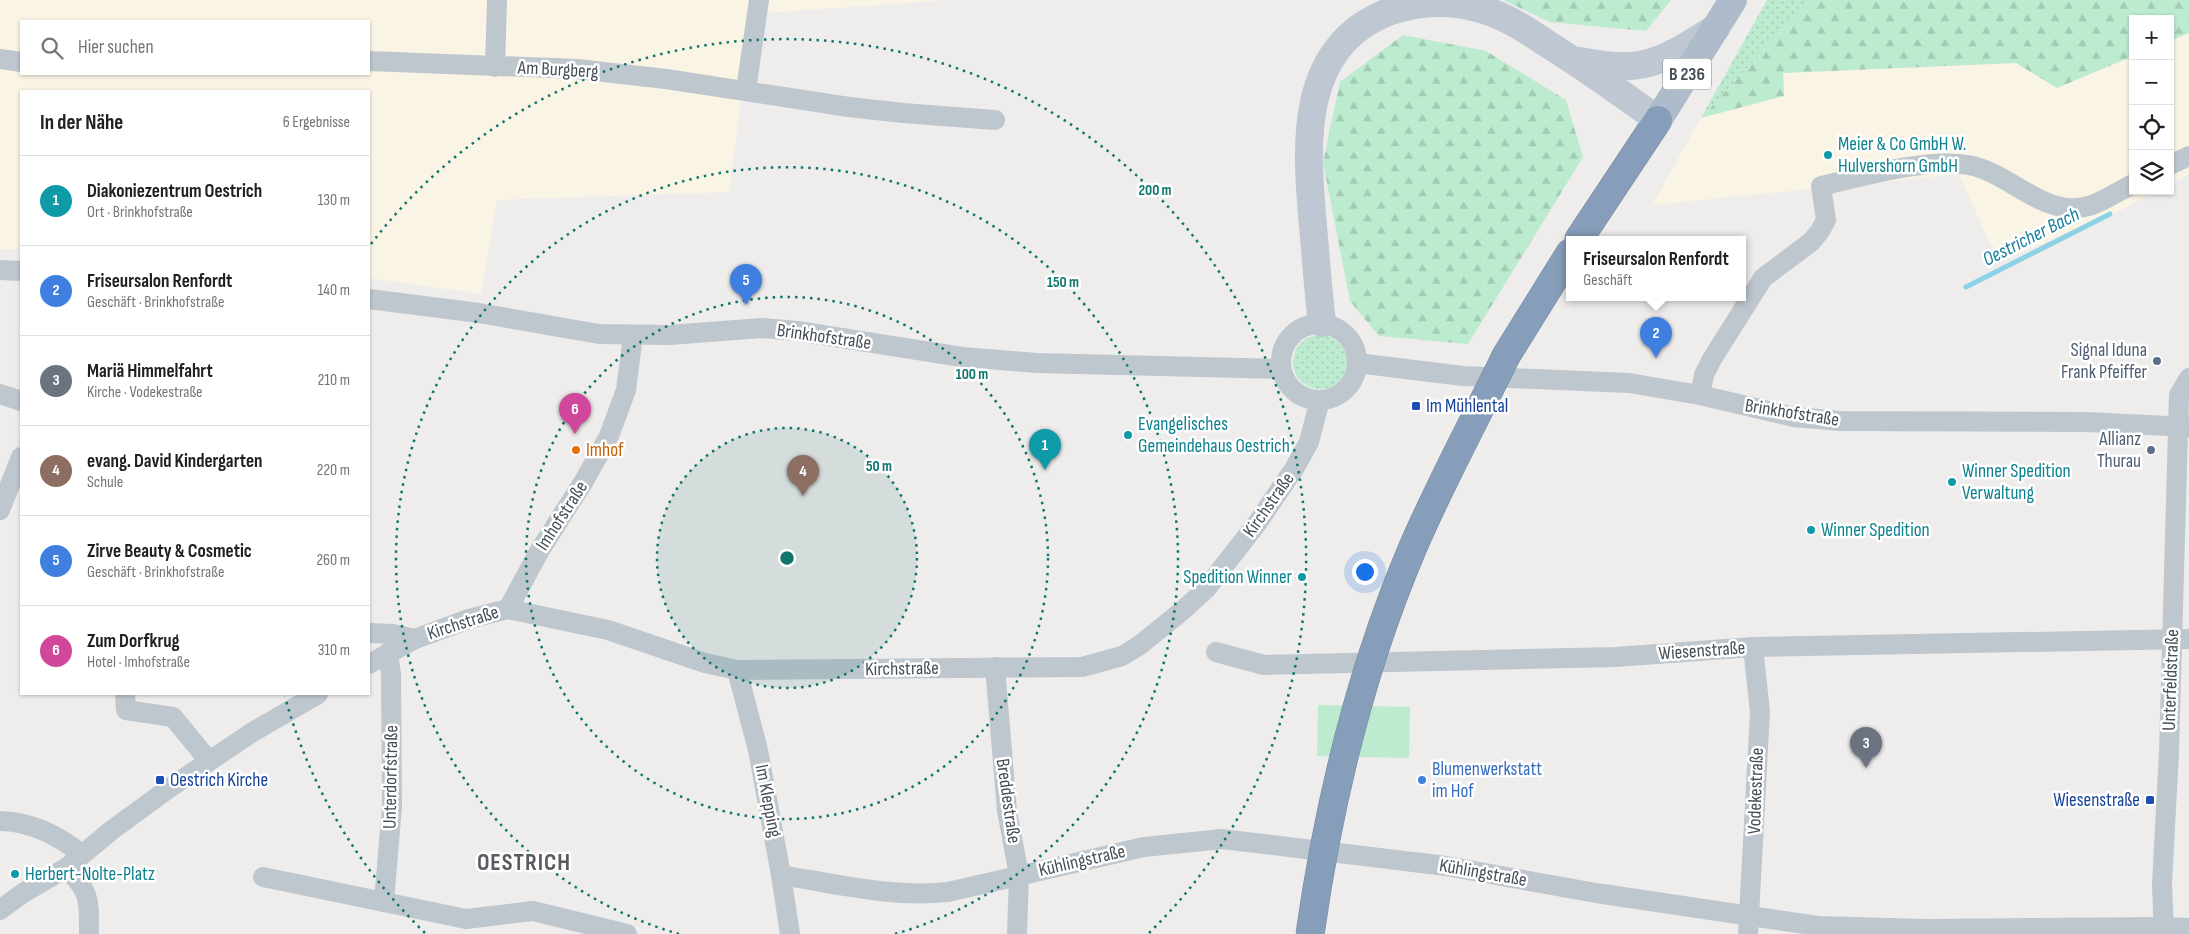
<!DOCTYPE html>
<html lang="de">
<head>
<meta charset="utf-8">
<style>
	:root { --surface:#fff; --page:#f6f6f6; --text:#202124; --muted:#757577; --line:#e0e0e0; --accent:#7c3aed }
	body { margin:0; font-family:"Sofia Sans Condensed",sans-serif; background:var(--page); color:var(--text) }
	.controls { position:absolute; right:15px; top:15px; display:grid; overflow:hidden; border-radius:0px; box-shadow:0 1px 4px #0004 }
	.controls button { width:45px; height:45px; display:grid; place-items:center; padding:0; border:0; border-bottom:1px solid var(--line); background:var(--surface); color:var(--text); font:25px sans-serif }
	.you { position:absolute; left:1364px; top:571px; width:18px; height:18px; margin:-12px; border:4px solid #fff; border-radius:50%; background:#1a73e8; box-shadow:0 0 0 8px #1a73e833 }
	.badge { display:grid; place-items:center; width:32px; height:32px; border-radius:50%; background:var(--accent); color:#fff; font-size:16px; font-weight:700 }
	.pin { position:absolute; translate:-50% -41px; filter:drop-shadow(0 1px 2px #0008) }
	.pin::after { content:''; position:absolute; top:26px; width:18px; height:15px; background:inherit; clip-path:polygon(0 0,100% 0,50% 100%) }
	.popup { position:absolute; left:1566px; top:236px; width:180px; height:65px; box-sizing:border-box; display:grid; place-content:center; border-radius:0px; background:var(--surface); filter:drop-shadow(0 1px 4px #0005); font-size:16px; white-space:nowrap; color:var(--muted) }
	.popup b { font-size:19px; color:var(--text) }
	.popup::after { content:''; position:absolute; left:50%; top:100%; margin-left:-10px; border:10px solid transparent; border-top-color:var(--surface) }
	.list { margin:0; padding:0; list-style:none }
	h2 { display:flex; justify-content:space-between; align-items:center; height:65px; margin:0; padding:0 20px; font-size:21px }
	h2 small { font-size:16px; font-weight:400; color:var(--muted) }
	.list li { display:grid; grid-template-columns:32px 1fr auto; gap:15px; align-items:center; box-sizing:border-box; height:90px; padding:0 20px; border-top:1px solid var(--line) }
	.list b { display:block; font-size:19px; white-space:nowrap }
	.list p { margin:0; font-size:16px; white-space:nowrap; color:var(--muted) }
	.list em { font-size:16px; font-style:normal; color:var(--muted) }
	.icon { flex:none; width:28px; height:28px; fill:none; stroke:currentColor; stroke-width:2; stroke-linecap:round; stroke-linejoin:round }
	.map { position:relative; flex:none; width:2189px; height:934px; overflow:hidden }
	.search { position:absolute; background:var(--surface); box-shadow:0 1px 4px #0004; left:20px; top:20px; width:350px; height:55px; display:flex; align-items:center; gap:12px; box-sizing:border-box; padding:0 18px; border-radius:0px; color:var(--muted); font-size:19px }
	.panel { position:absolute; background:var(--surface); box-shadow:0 1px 4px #0004; left:20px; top:90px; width:350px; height:605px; border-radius:0px }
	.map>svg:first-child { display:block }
	.commercial { fill:#faf4e5; fill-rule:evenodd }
	.green { fill:url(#green-dots) }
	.forest { fill:url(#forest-firs) }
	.pitch { fill:#bcebcf }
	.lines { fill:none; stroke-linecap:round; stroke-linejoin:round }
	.stream { stroke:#8cd1e5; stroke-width:5 }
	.highway-casing { stroke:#7289a4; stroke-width:29 }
	.street { stroke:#bec6ce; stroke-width:20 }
	.secondary { stroke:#bec7d2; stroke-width:28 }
	.primary { stroke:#adbbca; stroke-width:28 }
	.highway { stroke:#869eb9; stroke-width:28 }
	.highway-bridge-casing { stroke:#7289a4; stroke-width:29; stroke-linecap:butt }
	.highway-bridge { stroke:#869eb9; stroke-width:28 }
	.ring { fill:none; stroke:#0f766e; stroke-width:2.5; stroke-dasharray:2.5 5 }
	.culture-dot { fill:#0f9aa8; stroke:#fff; stroke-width:2 }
	.service-dot { fill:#5c6f8a; stroke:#fff; stroke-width:2 }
	.transit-dot { fill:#1a4fb4; stroke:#fff; stroke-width:2 }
	.food-dot { fill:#e8710a; stroke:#fff; stroke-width:2 }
	.shop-dot { fill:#3f7fe0; stroke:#fff; stroke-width:2 }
	.labels { text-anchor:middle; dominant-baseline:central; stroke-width:5; stroke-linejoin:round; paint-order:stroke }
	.shield { fill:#fff; stroke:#7e848a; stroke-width:1 }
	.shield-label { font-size:18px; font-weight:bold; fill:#464f58 }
	.street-label { font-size:19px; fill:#464f58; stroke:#fff }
	.culture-label { font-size:19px; fill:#0d838f; stroke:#fff; text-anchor:start }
	.service-label { font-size:19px; fill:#4e5e75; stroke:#fff; text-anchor:end }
	.transit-label { font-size:19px; fill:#164399; stroke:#fff; text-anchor:start }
	.food-label { font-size:19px; fill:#c56008; stroke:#fff; text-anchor:start }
	.shop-label { font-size:19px; fill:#366cbe; stroke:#fff; text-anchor:start }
	.water-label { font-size:20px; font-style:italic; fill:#157d9c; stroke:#fff }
	.district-label { font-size:24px; font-weight:bold; letter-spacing:1px; fill:#595c61; stroke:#fff }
	.centre { fill:#0f766e; stroke:#fff; stroke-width:2.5 }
	.ring-label { font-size:15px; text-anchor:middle; font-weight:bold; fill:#0f766e; stroke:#fff; stroke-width:5; stroke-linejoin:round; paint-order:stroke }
</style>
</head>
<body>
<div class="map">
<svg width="2189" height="934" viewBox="0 0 2189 934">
	<defs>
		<pattern id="green-dots" width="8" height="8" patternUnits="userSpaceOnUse" patternTransform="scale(1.25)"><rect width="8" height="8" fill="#bcebcf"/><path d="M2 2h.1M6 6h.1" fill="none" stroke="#a3cbb4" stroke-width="1.8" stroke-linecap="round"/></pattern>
		<pattern id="forest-firs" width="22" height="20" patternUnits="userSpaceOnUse" patternTransform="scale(1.25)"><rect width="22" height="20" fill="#bcebcf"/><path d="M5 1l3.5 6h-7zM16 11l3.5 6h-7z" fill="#a3cbb4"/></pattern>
	</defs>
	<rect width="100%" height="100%" fill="#efecec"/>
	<g class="commercial">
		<path d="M0 0H949L752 14 729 192 497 200 481 294 369 278V91H21V249H0ZM21 21H369V74H21Z"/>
		<path d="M2189 33V174L2170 184V41Z"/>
		<path d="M2133 56V191H2156L2114 214 1998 262 1959 174 1652 205 1701 118 1784 96 1783 73 2016 63 2057 88Z"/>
	</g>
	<g class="green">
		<path d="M1767 0H1811L1701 118Z"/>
		<circle cx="1320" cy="362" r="27"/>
	</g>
	<g class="forest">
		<path d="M1503 0H1671L1646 31 1550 22Z"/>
		<path d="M1811 0H2189V33L2170 41V19H2133V56L2057 88 2016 63 1783 73 1784 96 1701 118Z"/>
		<path d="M1403 35 1486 51 1566 100 1583 157 1468 344 1379 336 1350 301 1323 162 1340 82Z"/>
	</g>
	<path class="pitch" d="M1318 705 1410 707 1409 758 1317 756Z"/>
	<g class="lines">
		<path class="stream" d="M1966 287 2110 214"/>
		<g class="highway-casing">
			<g id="highway">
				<path d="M1579 239 1658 120"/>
				<path d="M1506 356 1570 253"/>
			</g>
		</g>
		<g class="street">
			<path d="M0 59 21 62"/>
			<path d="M369 61 577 69 666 79 849 107 903 113 995 120"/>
			<path d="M495 67 497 0"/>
			<path d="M746 90 759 0"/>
			<path d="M2170 165 2189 156"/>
			<path d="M0 270 21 271"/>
			<path d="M369 299 479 313 599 334 669 335 762 328 797 331 962 357 1037 363 1281 369"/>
			<circle cx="1319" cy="362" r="38"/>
			<path d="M1357 363 1463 376 1629 383 1700 395 1794 417 1841 421 2086 422 2189 427"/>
			<path d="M0 394 21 401"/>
			<path d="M1700 395 1704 375 1712 359 1763 278 1811 242 1820 231 1826 220 1821 186C1864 176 1925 158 1968 165 2011 172 2045 221 2092 205 2106 200 2119 191 2133 184"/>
			<path d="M0 510 21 457"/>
			<path d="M508 609 540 550 584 481 609 436 626 390 633 336"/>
			<path d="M369 633 393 634 415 639"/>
			<path d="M1216 652 1264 665 1616 657 1753 647 2189 639"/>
			<path d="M369 664 415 639 469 619 508 609 608 630 705 663 737 670 1082 667 1122 656 1140 645 1182 611 1206 589 1258 522 1294 469 1309 442 1320 400"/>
			<path d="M995 667 1007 811 1019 875 1017 934"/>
			<path d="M737 670 758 750 781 875 790 934"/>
			<path d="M125 694 126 710 173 717 209 761"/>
			<path d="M0 821C29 821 60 836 81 854"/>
			<path d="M66 868C91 892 89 901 89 934"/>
			<path d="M781 875C837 884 892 898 948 892L1144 847 1222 839 1446 866 1596 893 1818 926 1926 929 2163 927 2189 928"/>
			<path d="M263 877 466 919 533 911 627 934"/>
			<path d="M384 902 392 806 391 674 388 653"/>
			<path d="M0 910 23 893 66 868 112 830 168 789 251 733 318 694"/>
			<path d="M1748 934 1760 712 1753 647"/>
			<path d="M2164 934 2162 884 2169 752 2179 395 2189 378"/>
		</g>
		<g class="secondary">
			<path d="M1580 61C1645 74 1661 62 1716 28"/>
			<path d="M1322 323C1318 291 1316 258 1313 226 1306 146 1297 46 1391 11 1424 0 1457 0 1490 12 1510 19 1528 31 1546 43 1584 67 1621 93 1658 120"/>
		</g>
		<path class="primary" d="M1658 120 1733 0"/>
		<use href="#highway" class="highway"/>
		<g class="highway-bridge-casing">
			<path id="highway-bridge" d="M1310 934C1329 801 1360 671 1413 547 1441 482 1475 420 1506 356"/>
		</g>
		<use href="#highway-bridge" class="highway-bridge"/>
	</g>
	<circle cx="787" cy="558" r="130" fill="#0f766e" fill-opacity=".12"/>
	<g class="ring">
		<circle cx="787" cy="558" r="130"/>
		<circle cx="787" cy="558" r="261"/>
		<path d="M679 934A391 391 0 1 1 895 934"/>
		<path d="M425 933A521 521 0 0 1 285 697M371 244A521 521 0 1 1 1149 933"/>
	</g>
	<g class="culture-dot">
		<circle cx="1828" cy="155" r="5"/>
		<circle cx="1128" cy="435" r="5"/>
		<circle cx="1952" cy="482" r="5"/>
		<circle cx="1811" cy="530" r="5"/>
		<circle cx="1302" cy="577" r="5"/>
		<circle cx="15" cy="874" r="5"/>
	</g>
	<g class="service-dot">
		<circle cx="2157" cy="361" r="5"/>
		<circle cx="2151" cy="450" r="5"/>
	</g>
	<g class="transit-dot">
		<rect x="1411" y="401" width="10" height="10" rx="2.5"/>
		<rect x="155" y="775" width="10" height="10" rx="2.5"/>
		<rect x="2145" y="795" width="10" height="10" rx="2.5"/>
	</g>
	<circle class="food-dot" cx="576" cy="450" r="5"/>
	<circle class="shop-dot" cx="1422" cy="780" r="5"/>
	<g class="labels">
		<rect class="shield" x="1663" y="58.5" width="48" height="31" rx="4"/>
		<g class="shield-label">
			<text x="1687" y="74">B 236</text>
		</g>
		<g class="street-label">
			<text transform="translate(558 70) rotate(3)">Am Burgberg</text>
			<text transform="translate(824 337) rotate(8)">Brinkhofstraße</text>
			<text transform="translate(1792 413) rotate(9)">Brinkhofstraße</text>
			<text transform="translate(1269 505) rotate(-55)">Kirchstraße</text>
			<text transform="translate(562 516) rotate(-57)">Imhofstraße</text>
			<text transform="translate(463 623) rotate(-18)">Kirchstraße</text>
			<text transform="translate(1702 651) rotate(-4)">Wiesenstraße</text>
			<text transform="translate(902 669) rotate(-1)">Kirchstraße</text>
			<text transform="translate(2171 680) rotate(-88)">Unterfeldstraße</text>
			<text transform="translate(391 777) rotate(-89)">Unterdorfstraße</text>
			<text transform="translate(1756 791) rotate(-88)">Vodekestraße</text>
			<text transform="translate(768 801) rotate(79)">Im Klepping</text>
			<text transform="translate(1008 801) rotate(82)">Breddestraße</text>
			<text transform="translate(1082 861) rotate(-13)">Kühlingstraße</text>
			<text transform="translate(1483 873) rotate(10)">Kühlingstraße</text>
		</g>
		<g class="culture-label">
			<text x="1838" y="144">Meier &amp; Co GmbH W.<tspan x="1838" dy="22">Hulvershorn GmbH</tspan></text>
			<text x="1138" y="424">Evangelisches<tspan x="1138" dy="22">Gemeindehaus Oestrich</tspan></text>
			<text x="1962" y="471">Winner Spedition<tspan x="1962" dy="22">Verwaltung</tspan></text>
			<text x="1821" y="530">Winner Spedition</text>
			<text x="1292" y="577" text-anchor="end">Spedition Winner</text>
			<text x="25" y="874">Herbert-Nolte-Platz</text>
		</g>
		<g class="service-label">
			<text x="2147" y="350">Signal Iduna<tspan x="2147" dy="22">Frank Pfeiffer</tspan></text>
			<text x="2141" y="439">Allianz<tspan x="2141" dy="22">Thurau</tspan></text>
		</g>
		<g class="transit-label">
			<text x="1426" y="406">Im Mühlental</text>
			<text x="170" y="780">Oestrich Kirche</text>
			<text x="2140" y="800" text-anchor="end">Wiesenstraße</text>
		</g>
		<g class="food-label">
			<text x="586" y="450">Imhof</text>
		</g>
		<g class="shop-label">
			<text x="1432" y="769">Blumenwerkstatt<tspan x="1432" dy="22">im Hof</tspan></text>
		</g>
		<g class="water-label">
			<text transform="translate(2031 237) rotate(-27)">Oestricher Bach</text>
		</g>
		<g class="district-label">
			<text x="524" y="862">OESTRICH</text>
		</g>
	</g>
	<circle cx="787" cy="558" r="8" class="centre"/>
	<g class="ring-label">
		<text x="1155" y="195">200 m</text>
		<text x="1063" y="287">150 m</text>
		<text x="972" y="379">100 m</text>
		<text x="879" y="471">50 m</text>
	</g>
</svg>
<div class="controls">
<button>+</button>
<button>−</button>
<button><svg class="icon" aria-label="locate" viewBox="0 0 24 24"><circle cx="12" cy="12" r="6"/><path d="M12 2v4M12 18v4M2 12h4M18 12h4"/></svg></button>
<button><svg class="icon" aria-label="layers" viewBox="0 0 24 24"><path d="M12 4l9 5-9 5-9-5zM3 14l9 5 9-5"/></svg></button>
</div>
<div class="you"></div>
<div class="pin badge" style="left:1045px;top:470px;background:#0f9aa8">1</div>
<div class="pin badge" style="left:1656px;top:358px;background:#3f7fe0">2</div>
<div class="popup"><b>Friseursalon Renfordt</b>Geschäft</div>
<div class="pin badge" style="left:1866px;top:768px;background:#6b7280">3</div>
<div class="pin badge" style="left:803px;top:496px;background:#8d6e63">4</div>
<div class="pin badge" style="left:746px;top:305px;background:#3f7fe0">5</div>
<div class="pin badge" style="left:575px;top:434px;background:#d1479c">6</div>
<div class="search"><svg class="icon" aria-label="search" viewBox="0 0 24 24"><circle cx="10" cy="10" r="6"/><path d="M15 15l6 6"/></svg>Hier suchen</div>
<section class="panel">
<h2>In der Nähe<small>6 Ergebnisse</small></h2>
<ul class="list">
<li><span class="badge" style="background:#0f9aa8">1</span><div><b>Diakoniezentrum Oestrich</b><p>Ort · Brinkhofstraße</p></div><em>130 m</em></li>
<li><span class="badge" style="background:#3f7fe0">2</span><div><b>Friseursalon Renfordt</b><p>Geschäft · Brinkhofstraße</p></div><em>140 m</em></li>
<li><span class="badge" style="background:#6b7280">3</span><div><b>Mariä Himmelfahrt</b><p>Kirche · Vodekestraße</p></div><em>210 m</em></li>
<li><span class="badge" style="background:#8d6e63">4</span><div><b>evang. David Kindergarten</b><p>Schule</p></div><em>220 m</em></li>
<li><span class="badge" style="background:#3f7fe0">5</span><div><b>Zirve Beauty &amp; Cosmetic</b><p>Geschäft · Brinkhofstraße</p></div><em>260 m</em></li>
<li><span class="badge" style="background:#d1479c">6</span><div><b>Zum Dorfkrug</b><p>Hotel · Imhofstraße</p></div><em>310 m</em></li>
</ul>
</section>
</div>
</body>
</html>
